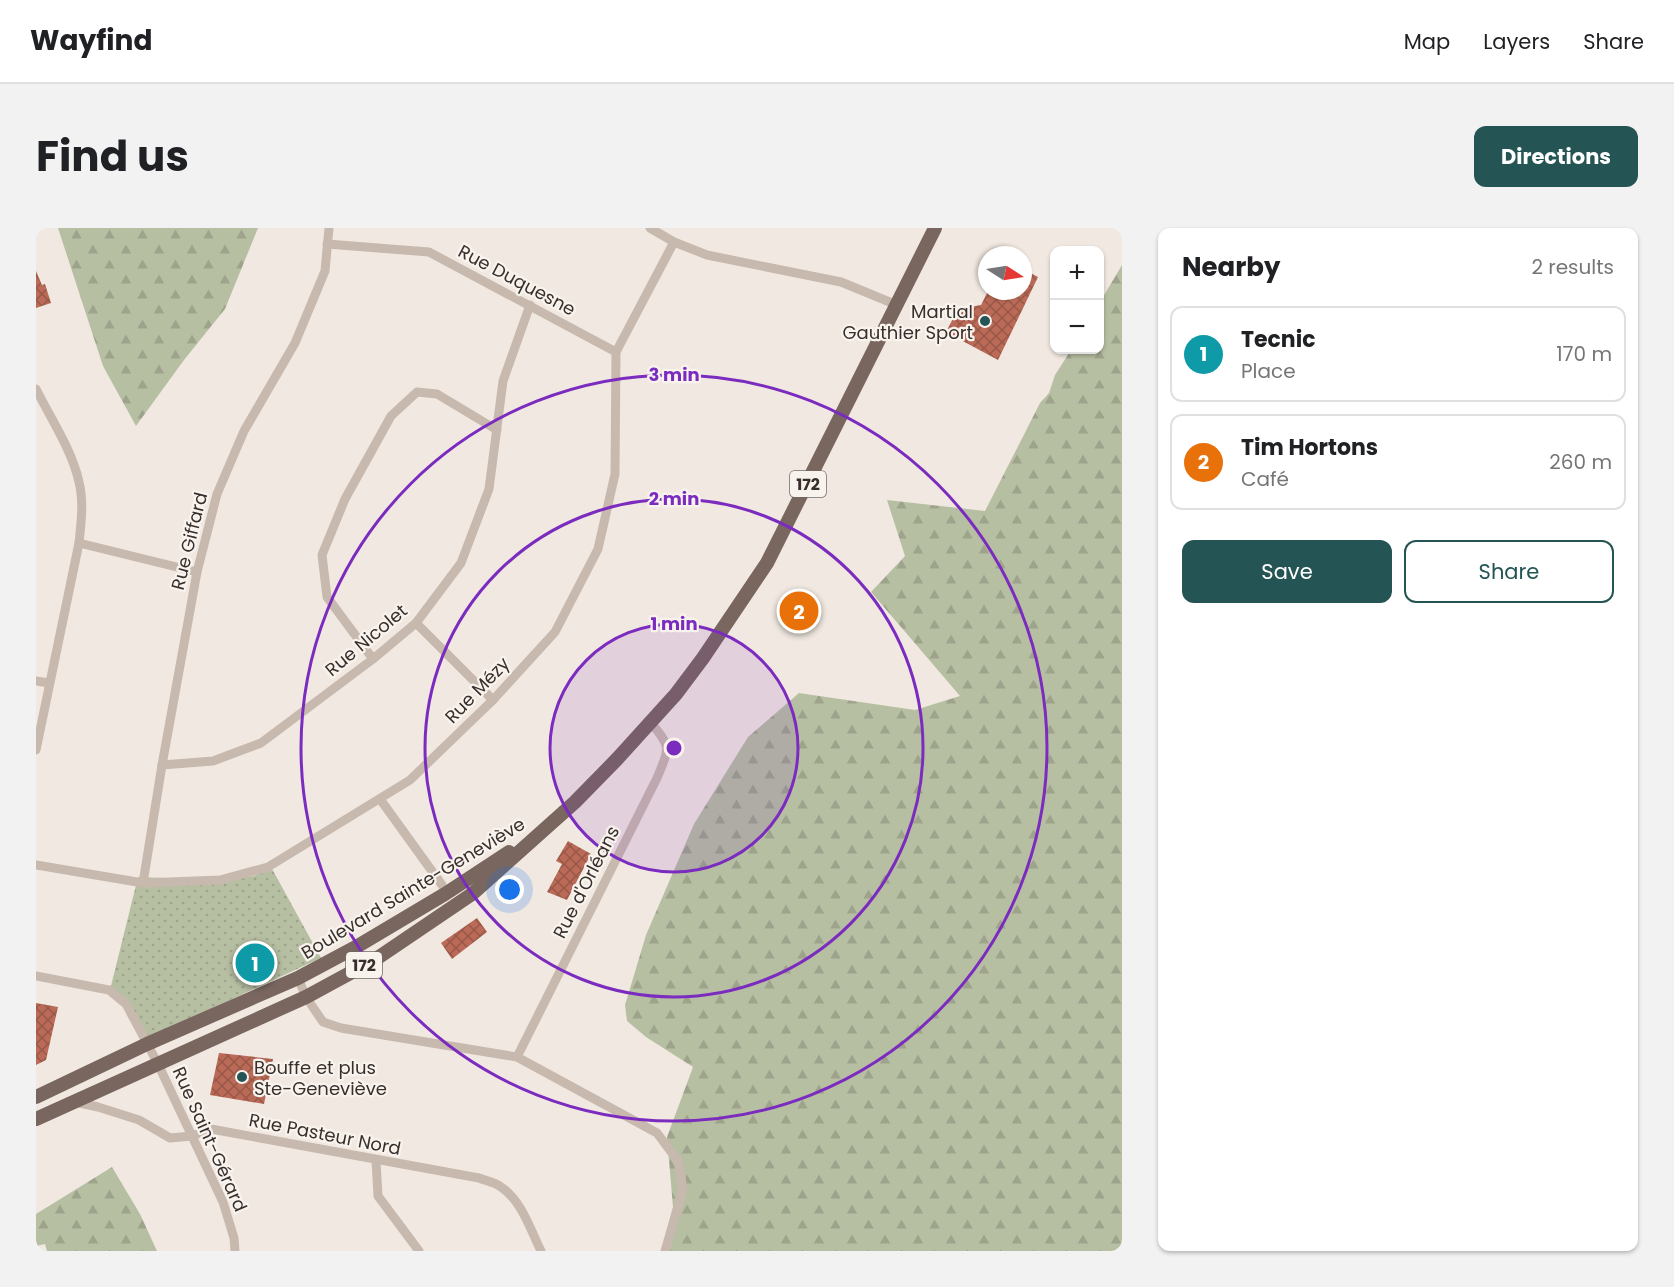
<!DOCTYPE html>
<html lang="en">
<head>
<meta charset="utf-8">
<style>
	:root { --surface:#fff; --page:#f2f2f2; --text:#202124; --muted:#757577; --line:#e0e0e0; --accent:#255455 }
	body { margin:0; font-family:Poppins,sans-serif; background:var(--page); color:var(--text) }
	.controls { position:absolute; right:18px; top:18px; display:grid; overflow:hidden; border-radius:12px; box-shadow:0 2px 4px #0004 }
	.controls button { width:54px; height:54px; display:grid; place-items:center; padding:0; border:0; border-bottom:2px solid var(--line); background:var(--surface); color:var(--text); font:30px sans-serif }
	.compass { position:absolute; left:942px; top:18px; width:54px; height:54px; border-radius:50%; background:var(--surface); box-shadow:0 2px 4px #0004; rotate:102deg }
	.you { position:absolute; left:474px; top:662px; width:21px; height:21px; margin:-15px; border:4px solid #fff; border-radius:50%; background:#1a73e8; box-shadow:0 0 0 9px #1a73e833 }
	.badge { display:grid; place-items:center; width:39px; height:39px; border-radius:50%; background:var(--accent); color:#fff; font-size:20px; font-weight:700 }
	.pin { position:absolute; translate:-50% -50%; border:3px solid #fff; box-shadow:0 2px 6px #0006 }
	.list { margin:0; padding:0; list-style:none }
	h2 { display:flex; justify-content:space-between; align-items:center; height:78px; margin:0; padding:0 24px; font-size:26px }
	h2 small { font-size:20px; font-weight:400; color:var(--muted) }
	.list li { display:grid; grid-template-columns:39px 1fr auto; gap:18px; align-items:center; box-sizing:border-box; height:96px; margin:0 12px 12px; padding:0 12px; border:2px solid var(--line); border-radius:12px }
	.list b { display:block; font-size:22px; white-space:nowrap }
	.list p { margin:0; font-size:20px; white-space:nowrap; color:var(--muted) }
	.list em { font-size:20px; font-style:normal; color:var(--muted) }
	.actions { display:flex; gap:12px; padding:18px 24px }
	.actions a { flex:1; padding:14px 0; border:2px solid var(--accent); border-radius:12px; text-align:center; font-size:21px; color:var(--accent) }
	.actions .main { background:var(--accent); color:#fff }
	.map { position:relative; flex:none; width:1086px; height:1023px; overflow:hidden; border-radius:12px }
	header { display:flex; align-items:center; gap:36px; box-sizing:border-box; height:84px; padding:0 30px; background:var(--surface); border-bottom:2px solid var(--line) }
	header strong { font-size:28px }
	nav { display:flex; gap:33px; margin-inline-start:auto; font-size:21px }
	.intro { display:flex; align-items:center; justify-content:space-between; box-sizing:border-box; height:144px; padding:0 36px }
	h1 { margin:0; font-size:42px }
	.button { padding:15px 27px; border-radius:12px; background:var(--accent); color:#fff; font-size:21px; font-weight:700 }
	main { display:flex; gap:36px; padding:0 36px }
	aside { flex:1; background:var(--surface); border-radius:12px; box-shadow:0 2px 4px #0004 }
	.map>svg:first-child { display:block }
	.forest { fill:url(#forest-firs) }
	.park { fill:url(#park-dots) }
	.building { fill:url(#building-cross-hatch) }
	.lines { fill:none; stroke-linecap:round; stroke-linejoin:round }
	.street { stroke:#c8b9ae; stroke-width:9 }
	.primary { stroke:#78665f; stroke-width:14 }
	.ring { fill:none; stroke:#7b2cbf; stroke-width:3 }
	.poi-dot { fill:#255455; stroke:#f9f3ee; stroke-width:2 }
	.labels { text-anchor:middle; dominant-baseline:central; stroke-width:4.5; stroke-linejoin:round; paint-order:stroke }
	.shield { fill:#f9f3ee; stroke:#726a66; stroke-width:1.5 }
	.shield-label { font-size:16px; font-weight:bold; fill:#382f2c }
	.street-label { font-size:18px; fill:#382f2c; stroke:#f9f3ee }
	.poi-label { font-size:18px; fill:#382f2c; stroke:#f9f3ee; text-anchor:end }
	.centre { fill:#7b2cbf; stroke:#f9f3ee; stroke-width:3 }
	.ring-label { font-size:18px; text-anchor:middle; font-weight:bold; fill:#7b2cbf; stroke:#f9f3ee; stroke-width:4.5; stroke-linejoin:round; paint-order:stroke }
</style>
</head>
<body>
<header>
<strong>Wayfind</strong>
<nav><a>Map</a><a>Layers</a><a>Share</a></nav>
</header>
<div class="intro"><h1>Find us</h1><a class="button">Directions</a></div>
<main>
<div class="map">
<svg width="1086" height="1023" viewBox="0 0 1086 1023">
	<defs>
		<pattern id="forest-firs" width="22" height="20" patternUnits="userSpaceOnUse" patternTransform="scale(1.5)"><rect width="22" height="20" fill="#b7bfa3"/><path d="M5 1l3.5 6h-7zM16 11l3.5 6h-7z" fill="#9ea48c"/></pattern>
		<pattern id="park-dots" width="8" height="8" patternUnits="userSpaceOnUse" patternTransform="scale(1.5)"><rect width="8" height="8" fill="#b7bfa3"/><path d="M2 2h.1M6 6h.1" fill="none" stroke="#9ea48c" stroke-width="1.8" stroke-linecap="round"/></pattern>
		<pattern id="building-cross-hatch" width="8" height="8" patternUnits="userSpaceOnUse" patternTransform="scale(1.5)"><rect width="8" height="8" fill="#ba6a57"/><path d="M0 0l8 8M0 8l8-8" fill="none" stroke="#985848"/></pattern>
	</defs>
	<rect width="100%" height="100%" fill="#f1e9e1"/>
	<g class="forest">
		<path d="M22 0H222L189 81 148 132 100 198 67 138Z"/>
		<path d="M1086 37V1023H626L637 979 631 909 657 839 610 809 591 793 589 777 610 707 658 596 712 509 763 465 879 482 924 468 835 364 869 328 851 272 949 283 1004 175 1013 165 1019 147 1035 122H1064V74Z"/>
		<path d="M76 939 104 986 121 1023H11L9 1016 0 1018V986Z"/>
	</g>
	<path class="park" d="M235 639 285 730 110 811 89 775 74 762 102 649 185 652 218 648Z"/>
	<g class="building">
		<path d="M987 41 1002 49 962 132 910 104 922 81 945 77 952 63H987Z"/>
		<path d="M0 43 6 57 9 56 15 75 0 80Z"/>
		<path d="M760 365 780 375 767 400 747 390Z"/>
		<path d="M532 613 555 626 531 672 511 664 526 636 520 633Z"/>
		<path d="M441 690 451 704 416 731 405 715Z"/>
		<path d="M226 721 235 740 212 752 202 730Z"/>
		<path d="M0 775 22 779 10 832 0 837Z"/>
		<path d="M183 825 237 831 228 876 174 867Z"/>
	</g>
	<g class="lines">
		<g class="street">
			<path d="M614 0 638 14 671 27 805 54 861 77"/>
			<path d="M291 16 393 24 580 124"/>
			<path d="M0 161C15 191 36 222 43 254 48 274 45 295 43 315L0 522"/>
			<path d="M43 315 161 344"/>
			<path d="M380 395 457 472"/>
			<path d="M337 431 291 369 286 327 309 271 355 188 381 164 401 166 461 202"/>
			<path d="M0 453 13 455"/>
			<path d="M126 537 177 533 225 515 337 431 380 395 425 335 453 261 467 153 494 77"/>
			<path d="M344 571 406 657"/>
			<path d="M0 637 107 655 184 652 232 639 374 552 457 472 519 404 562 321 579 246 580 124 638 14"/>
			<path d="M107 655 126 537 161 344 181 266 208 203 259 115 289 43 293 0"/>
			<path d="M0 748 73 762 90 776 122 836 187 974 198 1010 199 1023"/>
			<path d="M262 750 270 769 287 794 305 800 481 829 621 905 642 933 647 961 629 1023"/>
			<path d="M481 829 621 550C633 521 636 519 615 495"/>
			<path d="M39 874 62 879 103 892 134 910 156 908 175 901 443 950C450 953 459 954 465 959 486 973 494 1001 505 1023"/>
			<path d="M340 933 342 968 383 1023"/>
		</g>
		<g class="primary">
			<path d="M0 869 111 816 262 750 320 719 409 666 473 624"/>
			<path d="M0 891 270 769 340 731 436 666 539 574 582 530 640 466 667 430 731 335 899 0"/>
		</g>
	</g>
	<circle cx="638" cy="520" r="124" fill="#7b2cbf" fill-opacity=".12"/>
	<g class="ring">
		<circle cx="638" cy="520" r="124"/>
		<circle cx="638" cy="520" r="249"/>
		<circle cx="638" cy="520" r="373"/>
	</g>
	<g class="poi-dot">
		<circle cx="949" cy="93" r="6"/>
		<circle cx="206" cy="849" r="6"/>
	</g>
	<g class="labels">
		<g class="shield">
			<rect x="754" y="243" width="36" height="26" rx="4.5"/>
			<rect x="310" y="724" width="36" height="26" rx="4.5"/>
		</g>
		<g class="shield-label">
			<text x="772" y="256">172</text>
			<text x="328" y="737">172</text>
		</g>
		<g class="street-label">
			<text transform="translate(481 52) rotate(28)">Rue Duquesne</text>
			<text transform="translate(153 313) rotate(-76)">Rue Giffard</text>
			<text transform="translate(330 412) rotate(-40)">Rue Nicolet</text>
			<text transform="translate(441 462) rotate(-46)">Rue Mézy</text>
			<text transform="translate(550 654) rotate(-63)">Rue d'Orléans</text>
			<text transform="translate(377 660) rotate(-31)">Boulevard Sainte-Geneviève</text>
			<text transform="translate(289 906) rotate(11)">Rue Pasteur Nord</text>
			<text transform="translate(174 911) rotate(66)">Rue Saint-Gérard</text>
		</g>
		<g class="poi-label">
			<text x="937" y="83">Martial<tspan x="937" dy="21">Gauthier Sport</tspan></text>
			<text x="218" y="839" text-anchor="start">Bouffe et plus<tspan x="218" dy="21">Ste-Geneviève</tspan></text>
		</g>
	</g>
	<circle cx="638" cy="520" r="9" class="centre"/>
	<g class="ring-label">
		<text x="638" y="153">3 min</text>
		<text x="638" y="277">2 min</text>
		<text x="638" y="402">1 min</text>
	</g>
</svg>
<div class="controls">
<button>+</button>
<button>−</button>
</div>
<svg class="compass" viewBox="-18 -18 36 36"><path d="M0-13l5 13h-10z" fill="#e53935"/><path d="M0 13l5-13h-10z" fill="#757577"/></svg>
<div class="you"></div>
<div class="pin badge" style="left:219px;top:735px;background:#0f9aa8">1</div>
<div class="pin badge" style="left:763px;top:383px;background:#e8710a">2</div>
</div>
<aside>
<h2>Nearby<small>2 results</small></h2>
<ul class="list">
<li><span class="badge" style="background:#0f9aa8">1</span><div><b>Tecnic</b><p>Place</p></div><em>170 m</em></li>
<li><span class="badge" style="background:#e8710a">2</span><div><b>Tim Hortons</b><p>Café</p></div><em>260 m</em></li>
</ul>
<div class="actions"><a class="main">Save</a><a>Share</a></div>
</aside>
</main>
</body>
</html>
